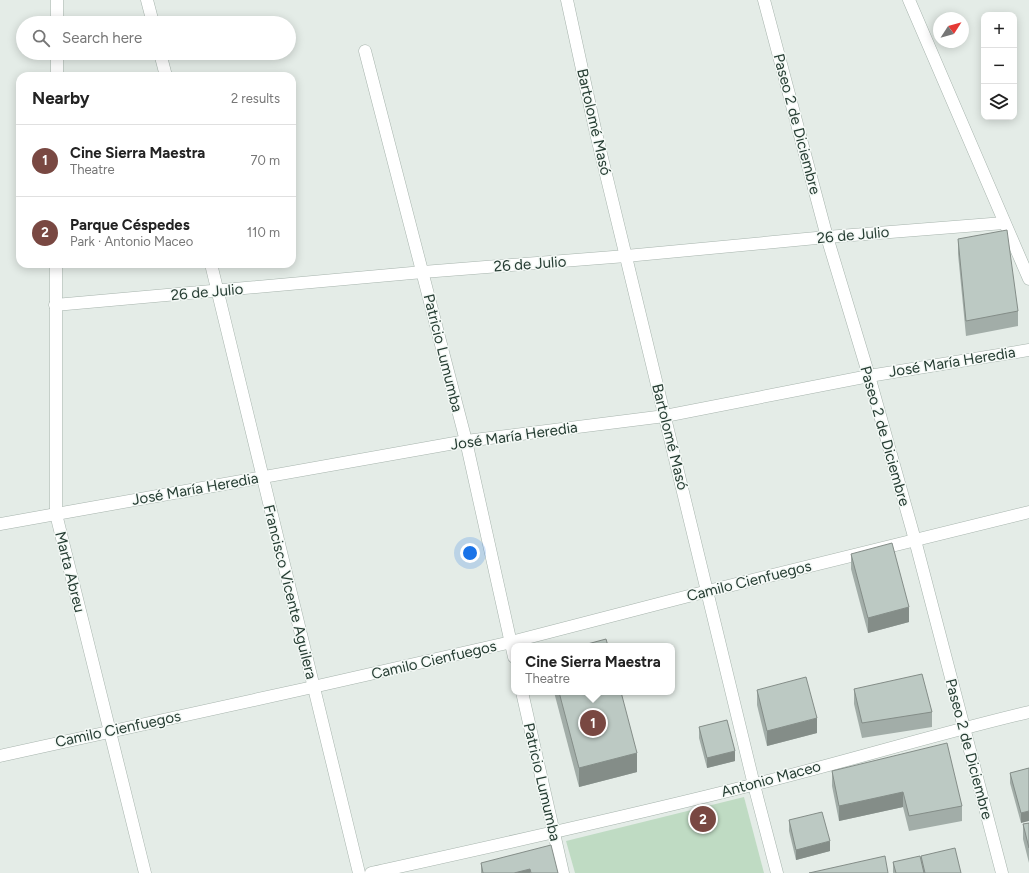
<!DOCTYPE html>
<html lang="en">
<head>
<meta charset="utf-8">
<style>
	:root { --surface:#fff; --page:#f2f2f2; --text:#222; --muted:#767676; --line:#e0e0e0; --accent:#794842 }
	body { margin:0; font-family:Figtree,sans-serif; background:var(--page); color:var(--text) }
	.controls { position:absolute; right:12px; top:12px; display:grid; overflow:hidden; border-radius:8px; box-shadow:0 2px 10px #0003 }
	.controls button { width:36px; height:36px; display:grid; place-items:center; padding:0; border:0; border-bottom:1px solid var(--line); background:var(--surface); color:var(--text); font:20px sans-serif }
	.compass { position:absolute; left:933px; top:12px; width:36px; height:36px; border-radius:50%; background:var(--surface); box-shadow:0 2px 10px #0003; rotate:54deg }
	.you { position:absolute; left:470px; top:553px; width:14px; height:14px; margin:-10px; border:3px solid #fff; border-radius:50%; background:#1a73e8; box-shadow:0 0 0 6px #1a73e833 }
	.badge { display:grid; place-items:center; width:26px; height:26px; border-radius:50%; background:var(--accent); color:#fff; font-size:13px; font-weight:700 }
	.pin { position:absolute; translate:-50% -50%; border:2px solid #fff; box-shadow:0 1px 4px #0006 }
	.popup { position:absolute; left:511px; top:643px; width:164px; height:52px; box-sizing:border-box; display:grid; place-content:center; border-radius:8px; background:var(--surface); filter:drop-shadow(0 1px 3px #0005); font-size:13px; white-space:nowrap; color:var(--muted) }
	.popup b { font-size:15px; color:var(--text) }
	.popup::after { content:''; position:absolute; left:50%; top:100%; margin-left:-8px; border:8px solid transparent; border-top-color:var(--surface) }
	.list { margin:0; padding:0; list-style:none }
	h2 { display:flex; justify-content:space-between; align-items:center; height:52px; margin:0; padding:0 16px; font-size:17px }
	h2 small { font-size:13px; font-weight:400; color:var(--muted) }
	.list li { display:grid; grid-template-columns:26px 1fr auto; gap:12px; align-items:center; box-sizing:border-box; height:72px; padding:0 16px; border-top:1px solid var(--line) }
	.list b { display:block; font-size:15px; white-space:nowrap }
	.list p { margin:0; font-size:13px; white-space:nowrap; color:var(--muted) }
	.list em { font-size:13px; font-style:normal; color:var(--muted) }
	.icon { flex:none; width:22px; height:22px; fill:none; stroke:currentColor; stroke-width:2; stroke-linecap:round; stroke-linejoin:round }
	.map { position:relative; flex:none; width:1029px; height:873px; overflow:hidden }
	.search { position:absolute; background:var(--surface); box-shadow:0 2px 10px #0003; left:16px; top:16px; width:280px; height:44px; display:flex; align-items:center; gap:10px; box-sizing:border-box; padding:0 14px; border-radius:22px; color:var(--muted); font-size:15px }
	.panel { position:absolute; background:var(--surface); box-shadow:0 2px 10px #0003; left:16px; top:72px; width:280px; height:196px; border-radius:12px }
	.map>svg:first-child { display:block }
	.green { fill:#bfdbc3 }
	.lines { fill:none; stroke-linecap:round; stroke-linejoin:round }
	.minor-casing { stroke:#a7b4ad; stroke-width:13 }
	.tertiary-casing { stroke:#a7b4ad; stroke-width:13 }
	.minor { stroke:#fff; stroke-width:12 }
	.tertiary { stroke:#fff; stroke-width:12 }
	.wall { fill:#a2ada8 }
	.shaded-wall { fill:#848d88 }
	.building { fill:#bcc9c3; stroke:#848d88 }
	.labels { text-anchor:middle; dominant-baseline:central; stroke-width:3; stroke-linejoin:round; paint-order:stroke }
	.street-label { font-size:15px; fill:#253c32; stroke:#f4f9f6 }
</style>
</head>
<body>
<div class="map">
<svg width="1029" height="873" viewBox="0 0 1029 873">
	<rect width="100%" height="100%" fill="#e4ece7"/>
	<path class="green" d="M744 797 764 873H575L566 841Z"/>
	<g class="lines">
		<g class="minor-casing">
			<g id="minor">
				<path d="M147 0 153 23"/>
				<path d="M567 0 595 129 754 785 777 873"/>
				<path d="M57 23V0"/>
				<path d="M365 51 466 441 514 657"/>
				<path d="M160 53 166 76"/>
				<path d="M57 76V53"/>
				<path d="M56 264V514L145 873"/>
				<path d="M211 264 359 873"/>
				<path d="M55 305 423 272 626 256 827 237 1004 223"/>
				<path d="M0 524 466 441 665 416 869 376 1029 350"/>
				<path d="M522 692 563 873"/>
				<path d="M0 756 313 687 511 642 708 591 1029 512"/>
			</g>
		</g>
		<g class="tertiary-casing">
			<g id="tertiary">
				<path d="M764 0 827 237 869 376 915 540 1002 873"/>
				<path d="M909 0 1029 279"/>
				<path d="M371 873C498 845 626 817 752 785 845 762 936 734 1029 712"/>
			</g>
		</g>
		<use href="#minor" class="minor"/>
		<use href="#tertiary" class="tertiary"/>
	</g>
	<g class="wall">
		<path d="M958 239 1018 311V326L966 336 958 254Z"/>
		<path d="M851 554 909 622 868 633 851 569Z"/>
		<path d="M854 689 932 712V727L862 738 854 704Z"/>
		<path d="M757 690 817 733 767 746 757 705Z"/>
		<path d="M554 692H621L637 772 579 787Z"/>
		<path d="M699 727 735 761 707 768 699 738Z"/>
		<path d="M1029 768 1021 823 1010 783V773Z"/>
		<path d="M832 771 962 806V821L909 831 903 807 839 821 832 786Z"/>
		<path d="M789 820 830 851 796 860 789 831Z"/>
		<path d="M1029 823V863L1023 839V824Z"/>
		<path d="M921 856 961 873H893V862L921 860Z"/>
		<path d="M481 863 558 873H481Z"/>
	</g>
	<g class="shaded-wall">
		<path d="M909 607V622L868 633V618Z"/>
		<path d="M817 718V733L767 746V731Z"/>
		<path d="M735 751V761L707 768V758Z"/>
		<path d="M637 753V772L579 787V768Z"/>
		<path d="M903 792V807L839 821V806Z"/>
		<path d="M1029 811V821L1021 823V813Z"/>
		<path d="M830 841V851L796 860V850Z"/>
		<path d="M530 869V873H514Z"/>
	</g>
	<g class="building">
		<path d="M1007 230 1018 311 966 321 958 239Z"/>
		<path d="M892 543 909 607 868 618 851 554Z"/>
		<path d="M606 639 608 646H580Z"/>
		<path d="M922 674 932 712 862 723 854 689Z"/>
		<path d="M806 677 817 718 767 731 757 690Z"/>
		<path d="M559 692H621L637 753 579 768Z"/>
		<path d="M727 720 735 751 707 758 699 727Z"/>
		<path d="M947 743 962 806 909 816 903 792 839 806 832 771Z"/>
		<path d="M1029 768V811L1021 813 1010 773Z"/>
		<path d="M822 812 830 841 796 850 789 820Z"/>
		<path d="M1029 823V848L1023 824Z"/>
		<path d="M551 845 558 873H531L530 869 514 873H483L481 863Z"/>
		<path d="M955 848 961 873H925L921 856Z"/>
		<path d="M885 856 888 873H809Z"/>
		<path d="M920 856 924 873H896L893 862Z"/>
	</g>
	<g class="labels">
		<g class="street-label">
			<text transform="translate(594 122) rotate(77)">Bartolomé Masó</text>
			<text transform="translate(797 124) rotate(75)">Paseo 2 de Diciembre</text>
			<text transform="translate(853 235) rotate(-5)">26 de Julio</text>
			<text transform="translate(530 264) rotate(-4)">26 de Julio</text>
			<text transform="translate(207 292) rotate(-5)">26 de Julio</text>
			<text transform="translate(443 353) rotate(76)">Patricio Lumumba</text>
			<text transform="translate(952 362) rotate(-9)">José María Heredia</text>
			<text transform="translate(514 436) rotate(-8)">José María Heredia</text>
			<text transform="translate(885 436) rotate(74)">Paseo 2 de Diciembre</text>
			<text transform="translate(670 437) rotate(76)">Bartolomé Masó</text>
			<text transform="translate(195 489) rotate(-10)">José María Heredia</text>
			<text transform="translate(70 572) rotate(76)">Marta Abreu</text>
			<text transform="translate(749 581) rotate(-14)">Camilo Cienfuegos</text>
			<text transform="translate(290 592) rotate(76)">Francisco Vicente Aguilera</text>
			<text transform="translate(434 660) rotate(-13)">Camilo Cienfuegos</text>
			<text transform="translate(118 729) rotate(-12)">Camilo Cienfuegos</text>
			<text transform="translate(969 749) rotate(75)">Paseo 2 de Diciembre</text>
			<text transform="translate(771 779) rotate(-15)">Antonio Maceo</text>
			<text transform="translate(542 782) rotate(77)">Patricio Lumumba</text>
		</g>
	</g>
</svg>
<div class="controls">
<button>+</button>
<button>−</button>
<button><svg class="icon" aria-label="layers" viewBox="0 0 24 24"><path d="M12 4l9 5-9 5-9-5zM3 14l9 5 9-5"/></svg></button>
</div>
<svg class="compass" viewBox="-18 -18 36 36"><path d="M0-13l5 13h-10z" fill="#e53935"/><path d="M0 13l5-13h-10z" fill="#767676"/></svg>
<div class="you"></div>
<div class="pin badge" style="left:593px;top:723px">1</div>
<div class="popup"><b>Cine Sierra Maestra</b>Theatre</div>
<div class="pin badge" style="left:703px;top:819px">2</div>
<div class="search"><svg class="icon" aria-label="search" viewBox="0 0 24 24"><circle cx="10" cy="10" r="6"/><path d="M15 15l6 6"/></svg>Search here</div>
<section class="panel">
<h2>Nearby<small>2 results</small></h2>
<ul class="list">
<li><span class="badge">1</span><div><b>Cine Sierra Maestra</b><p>Theatre</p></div><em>70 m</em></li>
<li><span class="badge">2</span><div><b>Parque Céspedes</b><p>Park · Antonio Maceo</p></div><em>110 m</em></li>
</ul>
</section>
</div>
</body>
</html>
